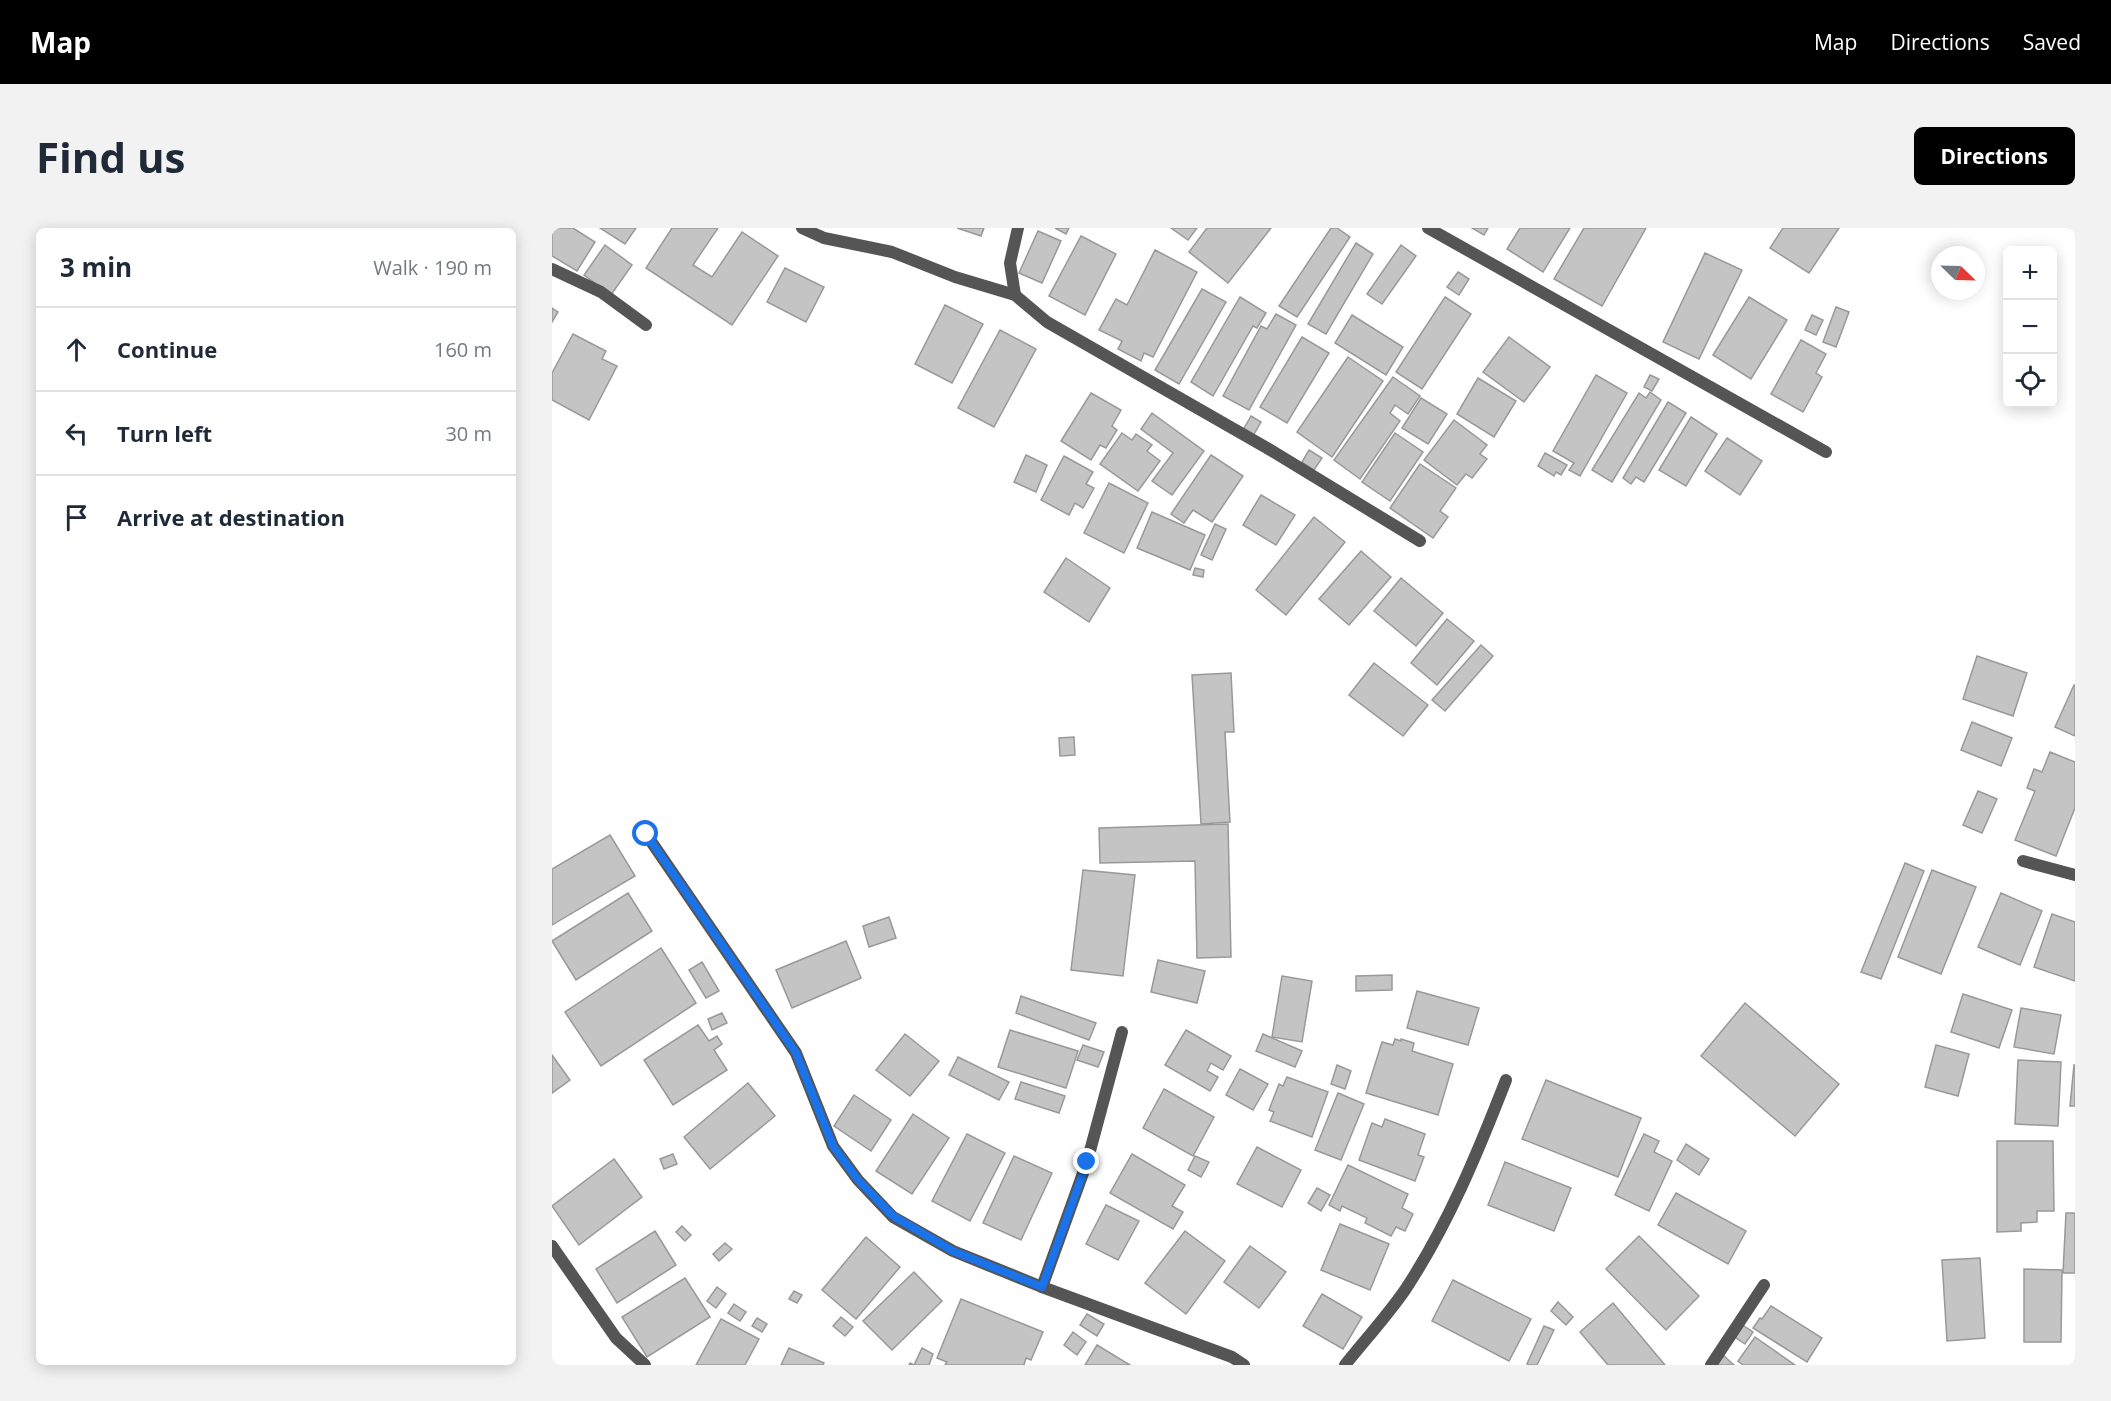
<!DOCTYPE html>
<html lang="en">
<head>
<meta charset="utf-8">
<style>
	:root { --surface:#fff; --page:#f2f2f3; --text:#1f2937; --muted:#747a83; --line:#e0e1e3; --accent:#000 }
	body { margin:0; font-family:"Open Sans",sans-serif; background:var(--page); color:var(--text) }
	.controls { position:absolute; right:18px; top:18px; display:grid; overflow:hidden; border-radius:9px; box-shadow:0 3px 15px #0003 }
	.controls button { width:54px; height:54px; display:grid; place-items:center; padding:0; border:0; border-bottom:2px solid var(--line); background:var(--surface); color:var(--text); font:30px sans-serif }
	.compass { position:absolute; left:1379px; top:18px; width:54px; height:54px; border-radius:50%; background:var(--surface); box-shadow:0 3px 15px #0003; rotate:113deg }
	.stop { position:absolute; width:18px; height:18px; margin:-14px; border:4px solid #1a73e8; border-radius:50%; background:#fff }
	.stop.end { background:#1a73e8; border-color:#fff; box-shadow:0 2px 6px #0008 }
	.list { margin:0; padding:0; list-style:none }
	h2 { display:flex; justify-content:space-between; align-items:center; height:78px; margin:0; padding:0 24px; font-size:26px }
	h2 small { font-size:20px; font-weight:400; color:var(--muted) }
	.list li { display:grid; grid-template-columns:39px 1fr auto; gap:18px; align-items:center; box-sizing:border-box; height:84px; padding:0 24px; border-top:2px solid var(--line) }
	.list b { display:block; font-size:22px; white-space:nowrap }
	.list em { font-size:20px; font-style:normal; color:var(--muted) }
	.icon { flex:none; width:33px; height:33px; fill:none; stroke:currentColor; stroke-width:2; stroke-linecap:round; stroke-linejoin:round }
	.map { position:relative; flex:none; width:1523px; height:1137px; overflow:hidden; border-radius:9px }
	header { display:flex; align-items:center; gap:36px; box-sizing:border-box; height:84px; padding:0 30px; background:var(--accent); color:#fff }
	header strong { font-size:28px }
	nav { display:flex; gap:33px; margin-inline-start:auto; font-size:21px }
	.intro { display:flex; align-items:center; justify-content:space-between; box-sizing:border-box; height:144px; padding:0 36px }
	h1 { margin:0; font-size:42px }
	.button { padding:15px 27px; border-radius:9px; background:var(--accent); color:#fff; font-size:21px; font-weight:700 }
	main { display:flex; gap:36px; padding:0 36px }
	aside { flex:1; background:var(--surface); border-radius:9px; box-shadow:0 3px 15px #0003 }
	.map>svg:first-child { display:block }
	.building { fill:#c4c4c4; stroke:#999; stroke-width:1.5 }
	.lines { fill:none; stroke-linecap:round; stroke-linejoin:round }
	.minor { stroke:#555; stroke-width:12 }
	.route { stroke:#1a73e8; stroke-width:8 }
</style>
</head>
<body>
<header>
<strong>Map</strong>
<nav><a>Map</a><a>Directions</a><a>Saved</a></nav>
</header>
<div class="intro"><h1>Find us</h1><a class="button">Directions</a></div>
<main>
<aside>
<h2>3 min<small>Walk · 190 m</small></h2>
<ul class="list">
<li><svg class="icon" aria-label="ahead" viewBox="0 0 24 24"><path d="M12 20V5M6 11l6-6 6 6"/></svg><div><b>Continue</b></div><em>160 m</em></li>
<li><svg class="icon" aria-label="left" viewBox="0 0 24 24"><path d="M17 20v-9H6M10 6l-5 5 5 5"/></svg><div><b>Turn left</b></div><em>30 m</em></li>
<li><svg class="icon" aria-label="arrive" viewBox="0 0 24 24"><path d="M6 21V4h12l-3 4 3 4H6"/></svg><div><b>Arrive at destination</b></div></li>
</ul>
</aside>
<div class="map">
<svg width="1523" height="1137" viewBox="0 0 1523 1137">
	<rect width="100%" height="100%" fill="#fff"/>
	<g class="building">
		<path d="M0 0H21L43 14 25 43 0 28Z"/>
		<path d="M48 0H84L73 16Z"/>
		<path d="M120 0H166L141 37 160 49 190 4 226 28 180 97 94 40Z"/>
		<path d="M405 0H432L429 8Z"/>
		<path d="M503 0H517L514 6Z"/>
		<path d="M619 0H645L636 12Z"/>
		<path d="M655 0H719L676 55 637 24Z"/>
		<path d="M779 0H785L798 9 745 89 727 78Z"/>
		<path d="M920 0H936L932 7Z"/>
		<path d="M968 0H1018L991 44 955 21Z"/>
		<path d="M1032 0H1094L1050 78 1002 51Z"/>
		<path d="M1231 0H1287L1257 45 1218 20Z"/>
		<path d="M486 3 509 13 490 55 467 45Z"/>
		<path d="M529 8 564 26 533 87 497 68Z"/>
		<path d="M804 15 821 26 774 106 756 96Z"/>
		<path d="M53 17 80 37 59 67 32 47Z"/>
		<path d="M849 17 864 28 830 76 815 66Z"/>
		<path d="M603 22 645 44 601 129 592 125 589 133 566 121 570 113 547 102 564 71 575 77Z"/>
		<path d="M1153 25 1190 42 1147 131 1111 114Z"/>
		<path d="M233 40 272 59 254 94 215 74Z"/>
		<path d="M906 44 917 51 907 67 895 59Z"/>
		<path d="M650 61 674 74 627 156 603 142Z"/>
		<path d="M688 69 714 85 705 100 701 98 661 168 639 154Z"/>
		<path d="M893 69 919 86 870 161 844 144Z"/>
		<path d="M1197 69 1235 92 1199 151 1161 127Z"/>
		<path d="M393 77 431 96 400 155 363 136Z"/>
		<path d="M1284 79 1297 84 1284 119 1271 114Z"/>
		<path d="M0 80 6 84 0 94Z"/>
		<path d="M724 86 744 97 697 182 671 168 709 98 715 101Z"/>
		<path d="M800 87 851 119 834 147 783 115Z"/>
		<path d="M1260 87 1271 92 1264 107 1253 102Z"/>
		<path d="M448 102 484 121 442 199 406 180Z"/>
		<path d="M21 106 54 123 50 131 65 138 37 192 0 172V145Z"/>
		<path d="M750 109 777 125 735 195 708 179Z"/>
		<path d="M957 109 998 139 972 174 931 144Z"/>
		<path d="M1249 112 1274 126 1264 145 1270 149 1251 184 1219 166Z"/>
		<path d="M796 129 831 153 780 229 745 204Z"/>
		<path d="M1044 147 1075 165 1028 248 1017 242 1022 235 1001 223Z"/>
		<path d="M1098 147 1107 151 1100 163 1092 159Z"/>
		<path d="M841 149 868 168 856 186 843 177 838 185 848 193 808 251 782 232Z"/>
		<path d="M926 150 964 173 942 209 905 186Z"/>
		<path d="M1098 164 1109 172 1060 254 1040 242 1087 165 1094 170Z"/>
		<path d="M539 165 569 182 560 198 565 202 554 220 548 217 539 232 509 213Z"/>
		<path d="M869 170 895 186 876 216 850 200Z"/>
		<path d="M1116 174 1134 185 1092 254 1084 249 1079 256 1071 250Z"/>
		<path d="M600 185 652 223 620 267 600 253 621 225 589 201Z"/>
		<path d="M699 188 709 194 701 208 691 202Z"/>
		<path d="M1139 189 1165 206 1134 258 1107 242Z"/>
		<path d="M902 192 935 217 928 226 935 231 920 250 914 246 905 257 872 232Z"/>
		<path d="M570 205 580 212 584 206 600 217 595 223 608 233 586 263 548 236Z"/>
		<path d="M843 205 871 224 838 273 810 254Z"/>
		<path d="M1175 210 1210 233 1188 267 1153 243Z"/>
		<path d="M757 222 770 230 762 242 750 234Z"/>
		<path d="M993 225 1015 237 1009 247 1004 244 1002 248 986 238Z"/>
		<path d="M474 227 495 237 484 264 462 254Z"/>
		<path d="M659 227 691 248 660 294 641 282 632 295 619 286Z"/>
		<path d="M512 228 541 244 534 256 542 260 531 280 523 275 517 287 489 272Z"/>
		<path d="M868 236 904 260 888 283 896 289 881 310 838 280Z"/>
		<path d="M557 255 596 275 572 325 532 305Z"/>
		<path d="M709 267 743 287 724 317 691 297Z"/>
		<path d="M600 284 653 307 638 342 585 320Z"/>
		<path d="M762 289 793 314 734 387 704 362Z"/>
		<path d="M663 296 674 301 660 332 649 327Z"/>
		<path d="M809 323 839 349 797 397 767 371Z"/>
		<path d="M514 330 558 360 537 394 492 364Z"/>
		<path d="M643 340 652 342 651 349 641 347Z"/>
		<path d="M849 350 891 385 864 418 822 383Z"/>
		<path d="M895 391 922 413 885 457 859 435Z"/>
		<path d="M929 417 941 428 893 483 880 472Z"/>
		<path d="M1425 428 1475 445 1461 488 1411 471Z"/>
		<path d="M822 435 876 477 851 508 797 467Z"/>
		<path d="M679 445 682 504H673L678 594 649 596 640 447Z"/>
		<path d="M1522 457H1523V508L1503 499Z"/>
		<path d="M1420 494 1460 510 1449 538 1409 522Z"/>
		<path d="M522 509 523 527 508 528 507 510Z"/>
		<path d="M1498 524 1523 534V580L1504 628 1463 612 1483 563 1475 560 1482 541 1490 544Z"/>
		<path d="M1426 563 1445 571 1430 605 1411 597Z"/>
		<path d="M676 596 679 729 645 730 643 633 548 635 547 600Z"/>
		<path d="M58 607 83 648 0 697V641Z"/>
		<path d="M1353 635 1372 643 1329 751 1309 744Z"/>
		<path d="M531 642 583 647 571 748 519 742Z"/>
		<path d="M1380 642 1424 659 1389 746 1346 729Z"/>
		<path d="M76 665 100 703 24 752 0 713Z"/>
		<path d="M1449 665 1490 683 1468 737 1426 719Z"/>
		<path d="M1500 686 1523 694V753L1482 739Z"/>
		<path d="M337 689 344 710 317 719 311 698Z"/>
		<path d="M294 713 309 750 240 780 224 742Z"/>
		<path d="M109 720 144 775 49 838 13 784Z"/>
		<path d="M606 732 653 743 645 775 599 764Z"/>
		<path d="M150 734 167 763 154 770 137 742Z"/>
		<path d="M840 747V762L804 763V748Z"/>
		<path d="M730 748 760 753 750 814 720 809Z"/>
		<path d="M865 763 927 780 916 817 855 800Z"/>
		<path d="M1411 766 1460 782 1447 820 1399 804Z"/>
		<path d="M469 768 544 795 537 812 464 785Z"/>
		<path d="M1193 775 1287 856 1243 908 1149 828Z"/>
		<path d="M1469 780 1509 787 1502 826 1462 819Z"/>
		<path d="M170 785 175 795 160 802 156 791Z"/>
		<path d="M146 797 157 813 165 808 170 816 162 822 175 842 121 877 92 832Z"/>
		<path d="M458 802 526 823 514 860 446 839Z"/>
		<path d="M634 802 679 828 671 842 659 835 655 843 666 849 658 863 613 837Z"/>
		<path d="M353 806 387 833 358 868 324 842Z"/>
		<path d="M711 806 750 823 743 839 704 823Z"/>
		<path d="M843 811 849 813V811L862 815 860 823 901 836 886 887 814 865 830 814 841 817Z"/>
		<path d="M531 817 552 824 546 839 525 832Z"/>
		<path d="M1384 817 1417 826 1406 868 1373 859Z"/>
		<path d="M0 827 18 852 0 865Z"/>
		<path d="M406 829 457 854 447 872 397 847Z"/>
		<path d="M1466 832 1509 834 1506 898 1463 896Z"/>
		<path d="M785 837 799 843 793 861 779 856Z"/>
		<path d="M1522 837H1523V878H1518Z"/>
		<path d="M688 841 716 856 701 882 674 867Z"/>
		<path d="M735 849 776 864 760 909 718 893 722 884 717 882 727 856 731 858Z"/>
		<path d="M994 852 1089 890 1066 949 970 911Z"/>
		<path d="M469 854 513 868 507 885 463 871Z"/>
		<path d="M196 855 223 888 158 941 132 909Z"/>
		<path d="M612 861 662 889 641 928 591 900Z"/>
		<path d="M786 865 812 876 789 932 763 922Z"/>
		<path d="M302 867 339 892 319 923 282 898Z"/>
		<path d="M361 886 397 910 360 966 324 943Z"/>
		<path d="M833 891 873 906 866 927 872 929 863 953 807 932 820 895 830 899Z"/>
		<path d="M415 906 453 925 418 993 380 973Z"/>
		<path d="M1092 906 1107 913 1102 924 1120 933 1097 983 1063 967Z"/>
		<path d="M1445 913H1501L1502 983H1485V994L1469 995V1003L1445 1004Z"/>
		<path d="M1134 916 1157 931 1147 947 1125 932Z"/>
		<path d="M705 919 749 942 730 979 685 956Z"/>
		<path d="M121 926 125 936 112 941 108 931Z"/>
		<path d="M580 926 633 957 620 978 631 984 621 1001 558 965Z"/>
		<path d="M462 928 500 945 469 1012 431 995Z"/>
		<path d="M643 928 657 934 649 949 636 942Z"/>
		<path d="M62 931 90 969 27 1017 0 978Z"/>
		<path d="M953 934 1019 960 1002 1003 936 977Z"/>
		<path d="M796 937 856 966 850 980 861 986 853 1003 844 999 839 1008 813 995 815 990 790 978 788 983 777 977Z"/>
		<path d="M765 960 778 967 769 983 756 975Z"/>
		<path d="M1124 965 1194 1003 1176 1036 1106 997Z"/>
		<path d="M554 977 587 993 566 1032 534 1016Z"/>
		<path d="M1514 985H1523V1045H1511Z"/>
		<path d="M788 996 837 1016 818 1062 769 1042Z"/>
		<path d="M130 998 139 1007 133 1013 124 1004Z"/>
		<path d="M103 1003 124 1037 65 1075 44 1041Z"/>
		<path d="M633 1003 673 1033 634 1086 593 1055Z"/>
		<path d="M1087 1008 1147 1068 1114 1102 1054 1041Z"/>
		<path d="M314 1009 348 1039 304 1091 270 1062Z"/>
		<path d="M173 1015 180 1021 167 1033 161 1026Z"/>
		<path d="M698 1018 734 1044 707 1080 672 1054Z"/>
		<path d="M1428 1030 1433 1110 1395 1113 1390 1032Z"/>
		<path d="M1472 1041 1510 1042 1509 1114H1472Z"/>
		<path d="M362 1044 390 1073 340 1122 311 1093Z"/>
		<path d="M133 1050 158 1089 95 1129 70 1089Z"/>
		<path d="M901 1052 979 1091 957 1133 880 1093Z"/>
		<path d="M165 1059 174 1066 164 1080 155 1073Z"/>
		<path d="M242 1063 250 1067 245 1075 237 1071Z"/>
		<path d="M770 1066 810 1089 791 1121 751 1098Z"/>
		<path d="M409 1071 491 1104 479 1132 474 1130 472 1137H393L395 1134 385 1130Z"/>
		<path d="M1006 1074 1021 1089 1014 1097 999 1083Z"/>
		<path d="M1061 1075 1113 1137H1056L1028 1104Z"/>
		<path d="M182 1076 194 1084 188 1093 176 1085Z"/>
		<path d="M1219 1078 1270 1110 1255 1134 1201 1100 1208 1090 1210 1091Z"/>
		<path d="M535 1086 552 1096 545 1108 528 1097Z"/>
		<path d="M289 1089 301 1099 293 1108 281 1098Z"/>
		<path d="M205 1090 215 1096 210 1104 200 1098Z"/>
		<path d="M169 1091 207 1111 193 1137H144Z"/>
		<path d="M1189 1096 1201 1104 1193 1116 1181 1108Z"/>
		<path d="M992 1098 1002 1102 985 1137H977L975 1136Z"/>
		<path d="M521 1104 534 1114 525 1127 512 1117Z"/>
		<path d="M1203 1109 1243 1137H1191L1186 1133Z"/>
		<path d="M545 1117 578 1137H533Z"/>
		<path d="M237 1120 272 1135 271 1137H229Z"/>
		<path d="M370 1120 381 1126 377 1137H357L358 1135 362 1137Z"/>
		<path d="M1172 1128 1182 1137H1164Z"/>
	</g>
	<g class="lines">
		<g class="minor">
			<path d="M250 0 272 10 340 24 403 49 463 67 495 94 715 220 868 313"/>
			<path d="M876 0 1274 224"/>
			<path d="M0 41 49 64 94 97"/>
			<path d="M463 67 458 35 466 0"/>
			<path d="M94 606 244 825 281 918 306 952 341 989 401 1023 490 1059 680 1129 692 1137"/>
			<path d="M1471 633 1523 647"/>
			<path d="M0 1018 64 1110 93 1137"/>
			<path d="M490 1059 535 934 570 804"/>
			<path d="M793 1137C813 1112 835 1088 853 1062 896 997 926 924 954 852"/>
			<path d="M1159 1137 1212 1057"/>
		</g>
	</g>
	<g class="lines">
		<path class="route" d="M94 606 244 825 281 918 306 952 341 988 401 1023 490 1059 535 934"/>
	</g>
</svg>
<div class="controls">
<button>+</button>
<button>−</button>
<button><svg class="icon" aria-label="locate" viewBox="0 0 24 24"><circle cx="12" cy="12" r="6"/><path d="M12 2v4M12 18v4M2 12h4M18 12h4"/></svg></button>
</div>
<svg class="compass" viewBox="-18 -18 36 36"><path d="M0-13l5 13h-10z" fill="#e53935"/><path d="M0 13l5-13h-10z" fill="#747a83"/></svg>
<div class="stop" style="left:94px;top:606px"></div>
<div class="stop end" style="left:535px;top:934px"></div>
</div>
</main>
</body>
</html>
